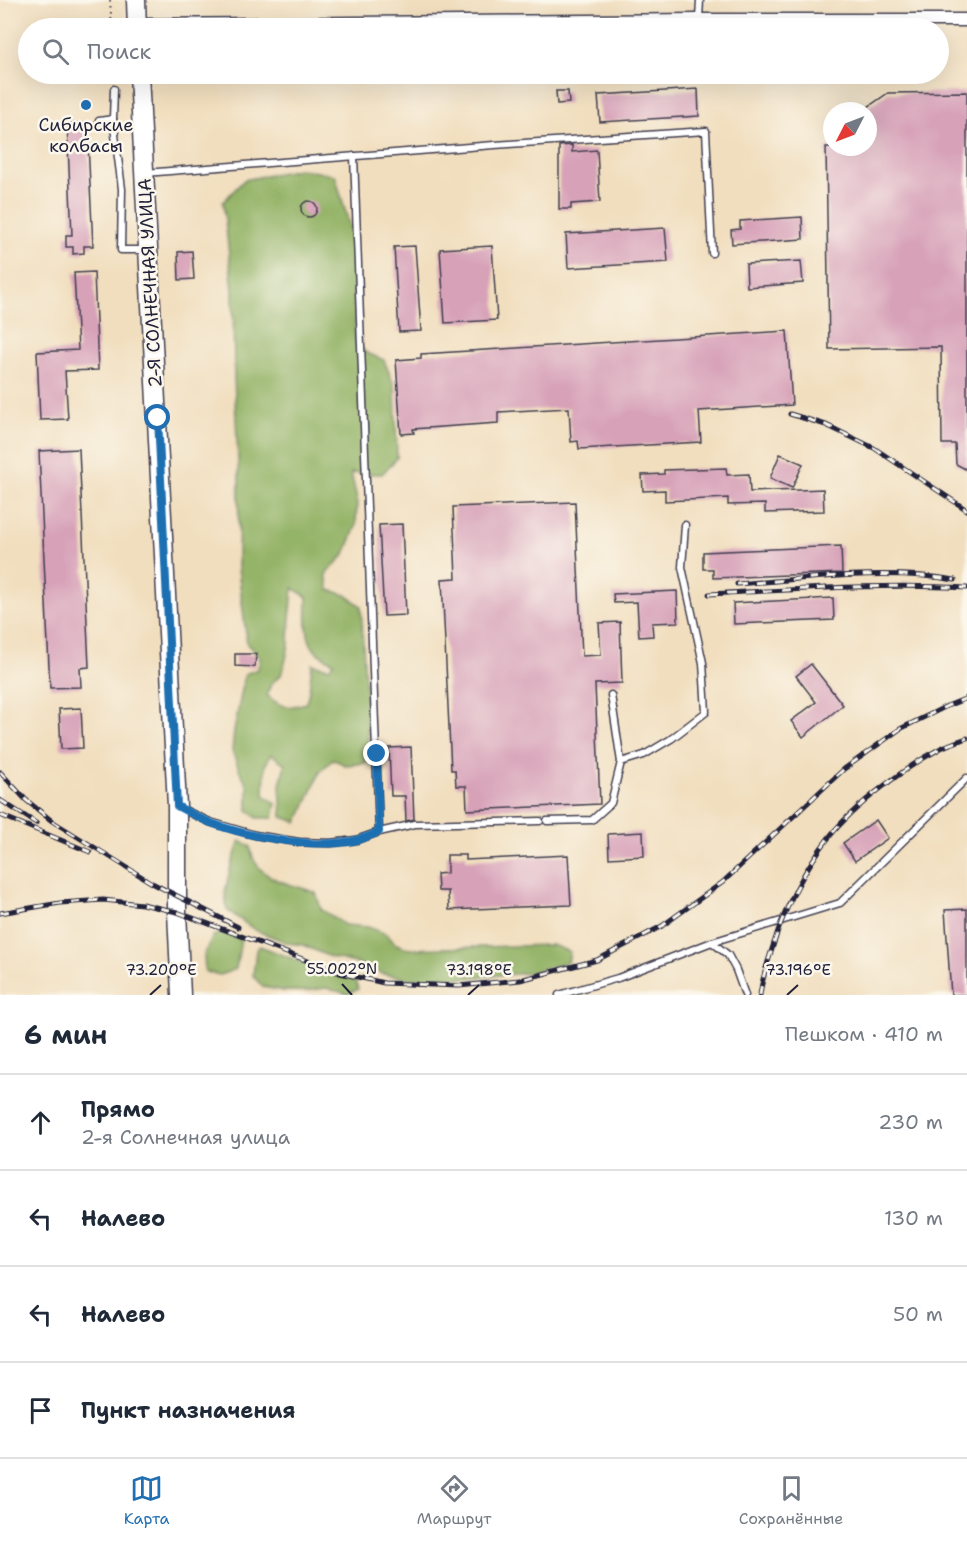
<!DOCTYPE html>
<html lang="ru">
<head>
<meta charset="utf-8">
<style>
	:root { --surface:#fff; --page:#f6f6f7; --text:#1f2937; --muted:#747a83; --line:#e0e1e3; --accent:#1f6fb2 }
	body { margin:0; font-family:"Shantell Sans",sans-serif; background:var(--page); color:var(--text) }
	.compass { position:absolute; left:823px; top:102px; width:54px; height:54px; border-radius:50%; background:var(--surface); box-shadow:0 6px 24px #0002; rotate:228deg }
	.stop { position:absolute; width:18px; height:18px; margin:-14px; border:4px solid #1f6fb2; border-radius:50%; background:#fff }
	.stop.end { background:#1f6fb2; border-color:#fff; box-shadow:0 2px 6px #0008 }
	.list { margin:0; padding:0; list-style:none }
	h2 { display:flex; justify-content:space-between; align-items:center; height:78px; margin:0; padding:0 24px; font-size:26px }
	h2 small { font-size:20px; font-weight:400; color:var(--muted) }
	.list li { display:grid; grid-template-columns:39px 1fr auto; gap:18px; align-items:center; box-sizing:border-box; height:96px; padding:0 24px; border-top:2px solid var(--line) }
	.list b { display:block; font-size:22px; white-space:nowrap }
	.list p { margin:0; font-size:20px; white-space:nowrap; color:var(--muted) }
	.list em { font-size:20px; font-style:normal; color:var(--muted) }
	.icon { flex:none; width:33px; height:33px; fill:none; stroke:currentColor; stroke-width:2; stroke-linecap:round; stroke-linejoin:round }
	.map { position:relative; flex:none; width:967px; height:995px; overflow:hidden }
	.search { position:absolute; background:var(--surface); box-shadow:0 6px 24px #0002; left:18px; right:18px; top:18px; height:66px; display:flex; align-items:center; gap:15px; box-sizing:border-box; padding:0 21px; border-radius:33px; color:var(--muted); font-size:22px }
	.sheet { height:462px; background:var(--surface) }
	nav { display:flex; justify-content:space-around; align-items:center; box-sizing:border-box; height:84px; border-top:2px solid var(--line); background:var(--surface); font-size:16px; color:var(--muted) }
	nav a { display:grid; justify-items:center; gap:3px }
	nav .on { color:var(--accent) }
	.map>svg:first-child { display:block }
	.forest { fill:#94b468; stroke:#5b6b52; stroke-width:1.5; fill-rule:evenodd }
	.building { fill:#d7a1b8 }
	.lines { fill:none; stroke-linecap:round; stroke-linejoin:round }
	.service-casing { stroke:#413e4f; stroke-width:9 }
	.minor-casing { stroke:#413e4f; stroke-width:15 }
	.primary-casing { stroke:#413e4f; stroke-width:21 }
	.path { stroke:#413e4f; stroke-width:2; stroke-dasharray:1.5 4.5; stroke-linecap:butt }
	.service { stroke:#fff; stroke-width:6 }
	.minor { stroke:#fff; stroke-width:12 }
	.primary { stroke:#fff; stroke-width:18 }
	.rail-casing { stroke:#22223b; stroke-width:5 }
	.rail { stroke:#fbf7ec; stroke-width:3; stroke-dasharray:9; stroke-linecap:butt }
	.route { stroke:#1f6fb2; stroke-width:8 }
	.ticks { fill:none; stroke:#22223b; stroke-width:2 }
	.poi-dot { fill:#1f6fb2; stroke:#fbf7ec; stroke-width:2 }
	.labels { text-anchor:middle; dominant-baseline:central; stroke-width:5; stroke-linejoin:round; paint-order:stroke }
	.poi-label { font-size:18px; fill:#22223b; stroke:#fbf7ec }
	.street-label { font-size:18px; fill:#22223b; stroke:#fbf7ec }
	.ticks-label { font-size:15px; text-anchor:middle; fill:#22223b; stroke:#fbf7ec; stroke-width:5; stroke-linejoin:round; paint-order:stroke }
</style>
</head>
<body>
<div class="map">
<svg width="967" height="995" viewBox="0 0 967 995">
	<rect width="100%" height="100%" fill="#fbf7ec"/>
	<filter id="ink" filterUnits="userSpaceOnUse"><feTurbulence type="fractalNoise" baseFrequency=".0167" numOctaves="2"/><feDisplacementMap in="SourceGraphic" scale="12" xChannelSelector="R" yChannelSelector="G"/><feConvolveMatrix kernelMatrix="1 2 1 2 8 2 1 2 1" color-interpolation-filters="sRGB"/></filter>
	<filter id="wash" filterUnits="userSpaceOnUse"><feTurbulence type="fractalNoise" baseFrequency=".008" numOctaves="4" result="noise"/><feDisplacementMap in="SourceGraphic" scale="24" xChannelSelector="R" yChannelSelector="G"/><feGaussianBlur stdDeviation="1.35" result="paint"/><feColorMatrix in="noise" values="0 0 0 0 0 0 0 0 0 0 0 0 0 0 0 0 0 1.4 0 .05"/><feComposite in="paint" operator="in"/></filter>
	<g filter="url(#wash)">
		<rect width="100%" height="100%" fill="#f1debe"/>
		<g class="forest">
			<path d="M299 169 335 175 349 224 354 261 355 343 367 353 384 360 395 388 397 458 382 474 351 473 357 499 356 526 345 554 326 574 329 590 346 595 361 606 369 754 366 763 345 765 333 759 320 772 308 800 297 822 282 817 280 785 285 764 271 754 265 766 264 795 276 803 273 818H257L248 810V787L239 769 232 751 234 731 245 674 258 669 260 658 247 644 238 568 239 481 234 377 233 290 223 202 244 180ZM293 588 307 597C307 612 304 636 314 649 318 655 327 659 334 662L329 668 312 664 309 691 306 703C287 709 281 708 267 695L271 684 281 675 286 659 289 644 290 619Z"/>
			<path d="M240 841 250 846C251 851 252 856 254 860 266 883 295 884 316 893L321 909 345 925 368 927 386 934 396 944 409 949 552 945 570 952 568 962 528 973 451 979H412L383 974 360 964 330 957 303 945 288 943 255 930 227 910 225 892 230 869Z"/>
			<path d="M223 932 241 939 236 969 220 975 205 972 204 955 213 936Z"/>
			<path d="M260 946 309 965 356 981 358 989 348 994 326 988 307 991H284L263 987 253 976 256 950Z"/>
		</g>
		<g id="blocks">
			<g class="building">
				<path d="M698 89 699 116 600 122 598 95Z"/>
				<path d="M556 91H568L569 103 557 104Z"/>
				<path d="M967 92V470L956 464 955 444H942L941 347 829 349 826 147H868V107L888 93Z"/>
				<path d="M67 123H87L93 246H84V253L73 254V247H66V235H72Z"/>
				<path d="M572 145V152L597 150 600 202 571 204V209H559V146Z"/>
				<circle cx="309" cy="209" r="8"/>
				<path d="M802 217 803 239 732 244 731 230 740 229V221Z"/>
				<path d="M665 228 668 262 568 268 566 234Z"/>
				<path d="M415 246 421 331 399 332 394 247Z"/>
				<path d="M492 246 497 320 445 323 440 249Z"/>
				<path d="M192 251 194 279 179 280 178 252Z"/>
				<path d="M801 261 803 283 747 287 746 264Z"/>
				<path d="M94 272 98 370 65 371 68 419 40 420 37 352 78 350 74 273Z"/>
				<path d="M787 331 792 405 699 411 701 442 579 449 578 441 571 442 569 408 498 412V423L413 429 414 433 401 434 396 360 421 358V354Z"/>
				<path d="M79 449 89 667 80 668 81 687 50 688 39 451Z"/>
				<path d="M780 454 803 464 792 488 770 478Z"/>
				<path d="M726 468 727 475 749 474 750 492 823 489 824 511 765 513V504L728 505V498L665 501V490L643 491 642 475 664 474V470Z"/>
				<path d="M575 502 582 656 601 655 599 623 620 622 622 683 595 684 600 804 467 810 466 786H456L455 770H451L442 579 456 578 453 507Z"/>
				<path d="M402 524 406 615 384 616 379 525Z"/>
				<path d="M841 546 842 573 713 578V569H703V552Z"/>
				<path d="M677 591 678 622 652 623 653 636 639 637 637 602 614 603 613 594Z"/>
				<path d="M833 598 834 620 734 624 733 603Z"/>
				<path d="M235 654H256L255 667 235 666Z"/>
				<path d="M811 664 843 705 803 737 791 721 816 702 796 676Z"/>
				<path d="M81 708 83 748 61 749 59 709Z"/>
				<path d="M411 747 414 819 406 821 405 796H391L389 748Z"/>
				<path d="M876 820 888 838 855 861 843 843Z"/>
				<path d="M643 832 644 856 609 858 608 834Z"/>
				<path d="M447 855H466V860L568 855 571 905 449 910 448 891H438L437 874 447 873Z"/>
				<path d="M967 909V995H951L945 910Z"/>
			</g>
		</g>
	</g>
	<g filter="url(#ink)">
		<use href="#blocks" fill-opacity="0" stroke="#413e4f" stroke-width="1.5"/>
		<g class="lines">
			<g class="service-casing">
				<g id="service">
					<path d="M699 19 700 0"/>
					<path d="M113 119 114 89"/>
					<path d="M99 121 113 119 122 189 121 250H146"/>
					<path d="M354 156 379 832"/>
					<path d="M145 173 494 145 706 131 712 253"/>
					<path d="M621 762 644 755 671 739 706 712 703 663 682 567 685 525"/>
					<path d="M180 808 210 822 255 835 299 842 330 843 356 840 379 832 415 824 540 821"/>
					<path d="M547 821 592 820 611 803 621 762 611 695"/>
					<path d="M712 942 728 955 736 970 745 995"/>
					<path d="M559 995 618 978 712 942 840 903 967 778"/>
				</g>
			</g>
			<g class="minor-casing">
				<path id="minor" d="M137 25 699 20H967"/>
			</g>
			<g class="primary-casing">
				<g id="primary">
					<path d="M136 0 137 28"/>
					<path d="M139 74 177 806V912L181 995"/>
				</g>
			</g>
			<g class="path">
				<path d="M110 0 112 28"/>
				<path d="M113 74 114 80"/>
			</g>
			<use href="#service" class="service"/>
			<use href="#minor" class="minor"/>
			<use href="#primary" class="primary"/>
			<g class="rail-casing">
				<g id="rail">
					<path d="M790 414 826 425 874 448 967 510"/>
					<path d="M737 584C809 579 883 568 955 580"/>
					<path d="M709 594C795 590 881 583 967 588"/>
					<path d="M0 772 26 800 52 821 152 883 238 927"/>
					<path d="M0 800 36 823"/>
					<path d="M0 815 90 852"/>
					<path d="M0 913 60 903 103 900 142 904 177 912 340 973 384 983 459 986 520 980 597 960 662 926 723 882 844 769 900 729 947 706 967 698"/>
					<path d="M760 995C762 978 768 962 773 946 785 907 805 868 830 836 855 805 906 767 941 748 949 744 959 741 967 738"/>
				</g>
			</g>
			<use href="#rail" class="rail"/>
		</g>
	</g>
	<g class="lines" filter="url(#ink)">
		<path class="route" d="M158 418 177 806C188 812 199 818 211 823 249 837 317 850 357 840 365 838 372 835 379 832L377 754"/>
	</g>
	<path class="ticks" d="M342 984 352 995M150 995 161 985M468 995 479 985M787 995 798 985"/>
	<circle class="poi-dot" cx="86" cy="105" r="6"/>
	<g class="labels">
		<g class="poi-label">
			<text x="86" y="125">Сибирские<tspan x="86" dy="21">колбасы</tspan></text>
		</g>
		<g class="street-label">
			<text transform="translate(150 283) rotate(-93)">2-Я СОЛНЕЧНАЯ УЛИЦА</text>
		</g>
	</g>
	<g class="ticks-label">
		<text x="342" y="974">55.002°N</text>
		<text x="161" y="975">73.200°E</text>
		<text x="479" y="975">73.198°E</text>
		<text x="798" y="975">73.196°E</text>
	</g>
</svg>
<svg class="compass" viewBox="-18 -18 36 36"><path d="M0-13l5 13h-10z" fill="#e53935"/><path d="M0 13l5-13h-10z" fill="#747a83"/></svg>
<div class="stop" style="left:158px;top:418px"></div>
<div class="stop end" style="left:377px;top:754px"></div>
<div class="search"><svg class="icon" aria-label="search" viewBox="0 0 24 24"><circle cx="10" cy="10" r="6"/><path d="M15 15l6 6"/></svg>Поиск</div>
</div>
<section class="sheet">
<h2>6 мин<small>Пешком · 410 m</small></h2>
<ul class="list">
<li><svg class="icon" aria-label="ahead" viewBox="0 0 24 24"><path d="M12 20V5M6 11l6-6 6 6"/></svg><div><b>Прямо</b><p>2-я Солнечная улица</p></div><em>230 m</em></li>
<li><svg class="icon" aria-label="left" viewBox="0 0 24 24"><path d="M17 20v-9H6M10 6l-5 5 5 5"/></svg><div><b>Налево</b></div><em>130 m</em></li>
<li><svg class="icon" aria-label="left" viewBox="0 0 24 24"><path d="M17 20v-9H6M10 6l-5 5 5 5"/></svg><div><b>Налево</b></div><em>50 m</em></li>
<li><svg class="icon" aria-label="arrive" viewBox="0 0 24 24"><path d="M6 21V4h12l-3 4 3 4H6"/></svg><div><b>Пункт назначения</b></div></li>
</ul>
</section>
<nav>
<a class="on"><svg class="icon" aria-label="map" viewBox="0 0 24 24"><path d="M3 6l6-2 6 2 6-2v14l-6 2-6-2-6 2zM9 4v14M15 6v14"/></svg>Карта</a>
<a><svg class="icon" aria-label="directions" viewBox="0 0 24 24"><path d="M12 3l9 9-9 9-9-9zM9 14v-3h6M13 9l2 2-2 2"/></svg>Маршрут</a>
<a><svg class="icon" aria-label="saved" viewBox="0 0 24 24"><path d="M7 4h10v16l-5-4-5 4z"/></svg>Сохранённые</a>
</nav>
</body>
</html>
